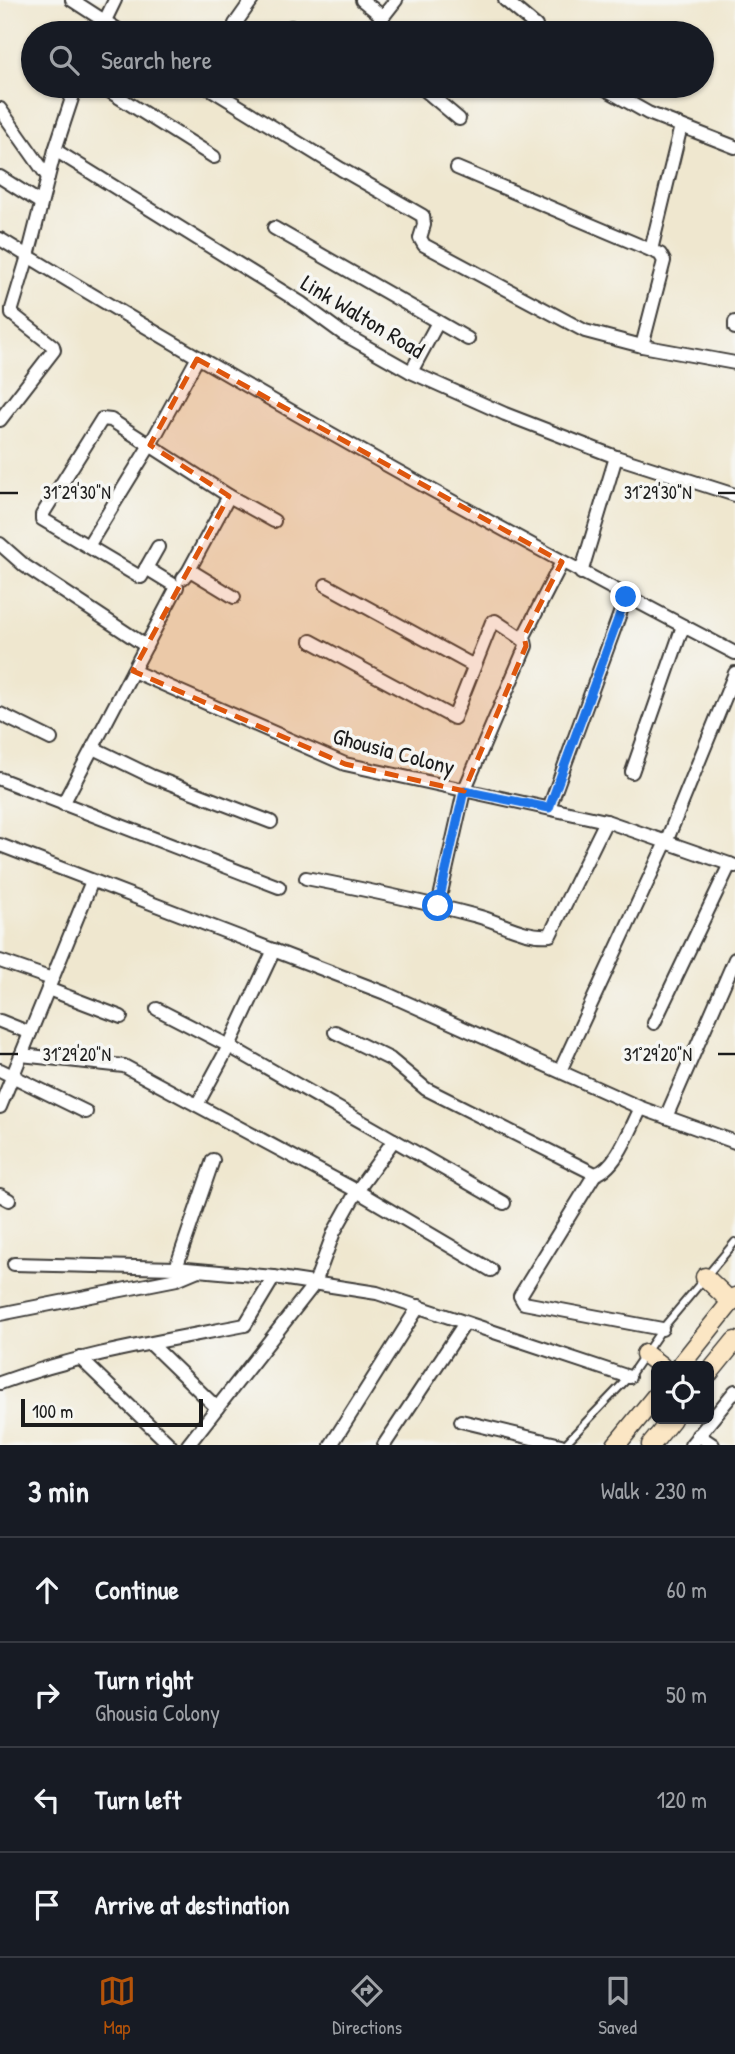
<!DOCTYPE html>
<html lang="en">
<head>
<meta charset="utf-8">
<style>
	:root { --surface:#171b24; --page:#242831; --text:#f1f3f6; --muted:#9ea1a6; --line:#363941; --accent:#b45309 }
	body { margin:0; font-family:"Patrick Hand",sans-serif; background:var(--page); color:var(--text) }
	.controls { position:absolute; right:21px; bottom:21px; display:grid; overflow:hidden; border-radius:10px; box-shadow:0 2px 5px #0004 }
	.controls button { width:63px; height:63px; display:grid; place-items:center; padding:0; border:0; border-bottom:2px solid var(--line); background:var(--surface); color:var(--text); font:35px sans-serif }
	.scale { position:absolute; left:21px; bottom:18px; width:182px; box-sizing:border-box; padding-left:7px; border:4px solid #1c1c1c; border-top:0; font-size:19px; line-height:24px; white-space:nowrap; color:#1c1c1c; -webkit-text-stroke:5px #f6f6f2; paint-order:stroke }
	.stop { position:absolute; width:21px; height:21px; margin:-16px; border:5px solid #1a73e8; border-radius:50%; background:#fff }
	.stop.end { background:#1a73e8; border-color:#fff; box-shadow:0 2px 7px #0008 }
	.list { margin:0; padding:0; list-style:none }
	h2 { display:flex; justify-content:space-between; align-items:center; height:91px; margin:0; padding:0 28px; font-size:30px }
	h2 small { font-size:23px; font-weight:400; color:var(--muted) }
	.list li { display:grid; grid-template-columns:46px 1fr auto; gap:21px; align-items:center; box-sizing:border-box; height:105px; padding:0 28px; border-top:2px solid var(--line) }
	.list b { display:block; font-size:26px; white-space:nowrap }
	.list p { margin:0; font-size:23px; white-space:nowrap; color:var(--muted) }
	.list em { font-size:23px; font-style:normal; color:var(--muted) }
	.icon { flex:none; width:38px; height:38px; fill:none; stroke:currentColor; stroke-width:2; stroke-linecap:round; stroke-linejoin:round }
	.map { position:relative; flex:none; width:735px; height:1445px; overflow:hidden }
	.search { position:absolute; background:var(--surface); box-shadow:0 2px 5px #0004; left:21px; right:21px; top:21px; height:77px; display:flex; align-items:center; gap:18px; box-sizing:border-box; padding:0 24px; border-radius:38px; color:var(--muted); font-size:26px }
	.sheet { height:511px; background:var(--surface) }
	nav { display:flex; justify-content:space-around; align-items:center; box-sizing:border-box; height:98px; border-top:2px solid var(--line); background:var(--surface); font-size:19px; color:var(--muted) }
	nav a { display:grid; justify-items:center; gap:4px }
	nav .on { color:var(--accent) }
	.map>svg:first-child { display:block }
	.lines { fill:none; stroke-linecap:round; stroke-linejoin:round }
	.lane-casing { stroke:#3c3a37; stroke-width:10 }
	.street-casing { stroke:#3c3a37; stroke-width:16 }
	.secondary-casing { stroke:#3c3a37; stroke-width:21 }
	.lane { stroke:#fff; stroke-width:6 }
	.street { stroke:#fff; stroke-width:12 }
	.secondary { stroke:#fbe6c4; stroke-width:18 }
	.route { stroke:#1a73e8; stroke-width:9 }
	.marked { fill:#de560d; fill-opacity:0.2; stroke:#de560d; stroke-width:5; stroke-dasharray:14 9; stroke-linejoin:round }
	.ticks { fill:none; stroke:#1c1c1c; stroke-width:2.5 }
	.labels { text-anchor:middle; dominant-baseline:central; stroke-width:7; stroke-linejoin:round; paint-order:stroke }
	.street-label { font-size:23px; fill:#1c1c1c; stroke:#f6f6f2 }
	.ticks-label { font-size:18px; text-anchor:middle; fill:#1c1c1c; stroke:#f6f6f2; stroke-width:7; stroke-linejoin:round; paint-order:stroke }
</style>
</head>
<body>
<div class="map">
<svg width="735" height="1445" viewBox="0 0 735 1445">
	<rect width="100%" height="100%" fill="#f6f6f2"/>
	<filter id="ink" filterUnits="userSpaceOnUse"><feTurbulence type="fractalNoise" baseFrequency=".0143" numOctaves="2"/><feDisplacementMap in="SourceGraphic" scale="14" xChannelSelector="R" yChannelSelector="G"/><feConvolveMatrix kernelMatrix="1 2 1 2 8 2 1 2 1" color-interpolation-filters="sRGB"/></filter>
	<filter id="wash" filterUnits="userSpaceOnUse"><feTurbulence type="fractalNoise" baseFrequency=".00686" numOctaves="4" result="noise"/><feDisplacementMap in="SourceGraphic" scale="28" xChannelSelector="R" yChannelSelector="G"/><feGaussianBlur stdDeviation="1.57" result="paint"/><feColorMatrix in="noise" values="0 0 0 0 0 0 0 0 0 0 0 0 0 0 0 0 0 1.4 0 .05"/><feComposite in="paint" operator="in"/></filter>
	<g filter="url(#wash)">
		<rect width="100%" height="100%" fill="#efe7cf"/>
	</g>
	<g filter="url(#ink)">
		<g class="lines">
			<g class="lane-casing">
				<path id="lane" d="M564 1445 629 1377 662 1329 735 1242"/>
			</g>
			<g class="street-casing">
				<g id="street">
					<path d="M72 0 123 33"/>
					<path d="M362 0 383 17"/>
					<path d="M505 0 536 26 531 33"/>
					<path d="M235 24 252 0"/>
					<path d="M291 27 301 33"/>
					<path d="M99 33 115 0"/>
					<path d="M370 33 396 0"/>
					<path d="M76 86 55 150 301 303 342 333 411 372 505 414 616 457 735 495"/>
					<path d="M101 86 214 157"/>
					<path d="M206 86 341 169 423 216 424 225 420 238 424 245 585 331 642 346 735 363"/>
					<path d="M420 86 459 119"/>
					<path d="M600 86 648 113 735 147"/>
					<path d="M0 109 48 177"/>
					<path d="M457 168 660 254 664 261 642 346"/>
					<path d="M0 177 41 203"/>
					<path d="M274 228 468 339"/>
					<path d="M0 239C240 386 486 523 735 653"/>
					<path d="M651 250 681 126"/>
					<path d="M735 322V328"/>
					<path d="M411 372 438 322"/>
					<path d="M0 420 54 350 53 346 12 314V309L28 256 55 150"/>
					<path d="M0 544 25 566 146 646"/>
					<path d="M88 546 150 445 197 359"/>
					<path d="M158 547 141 577 138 576 42 519V515L102 419 111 420 229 496 274 521"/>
					<path d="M188 572 229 496"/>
					<path d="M581 573 616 457"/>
					<path d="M183 578 188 572H193L234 597"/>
					<path d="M326 585 474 666"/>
					<path d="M523 638 562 562"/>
					<path d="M311 641 454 718 492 622 495 621 525 641 526 646 464 791 438 906"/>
					<path d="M133 671 345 764 606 821 735 866"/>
					<path d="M0 714 51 739"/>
					<path d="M93 748 151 776 271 822"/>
					<path d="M632 772 683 626"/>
					<path d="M0 779 279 887"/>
					<path d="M63 804 177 587 146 568"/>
					<path d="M549 808 626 597"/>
					<path d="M0 845 385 993 641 1108 735 1142"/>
					<path d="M306 878C363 889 420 901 477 916 500 922 526 938 550 935L606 821"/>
					<path d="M0 961 52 979"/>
					<path d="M48 989 121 1017"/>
					<path d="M157 1009 229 1046 504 1203"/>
					<path d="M0 1021 30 1033"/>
					<path d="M654 1023 730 864"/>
					<path d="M335 1032 390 1059 426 1089 595 1174C616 1170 631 1127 641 1108"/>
					<path d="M21 1055 124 1066 357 1191 491 1270"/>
					<path d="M0 1070 86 1112"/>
					<path d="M560 1071 666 842 735 673"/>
					<path d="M197 1105 229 1046 274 950"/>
					<path d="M0 1107 92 881"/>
					<path d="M666 1117 735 959"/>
					<path d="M595 1174 520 1296 524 1303 662 1329"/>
					<path d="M0 1195 9 1200"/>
					<path d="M14 1264 176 1268 274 1277 377 1293 629 1377"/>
					<path d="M176 1268 213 1160"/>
					<path d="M0 1314 177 1279 196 1271"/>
					<path d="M151 1344 217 1408"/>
					<path d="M80 1358 170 1445"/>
					<path d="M0 1383C79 1354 163 1341 245 1325L274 1277"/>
					<path d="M461 1421 561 1445"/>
					<path d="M698 1435 713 1445"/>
					<path d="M188 1445 315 1283 334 1232 357 1191 394 1140"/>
					<path d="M331 1445 419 1306"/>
					<path d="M384 1445 465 1323"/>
					<path d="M691 1445 735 1391"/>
				</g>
			</g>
			<g class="secondary-casing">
				<g id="secondary">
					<path d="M705 1277 731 1302"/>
					<path d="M645 1354 661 1366"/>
					<path d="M680 1366 735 1297"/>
					<path d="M709 1373 735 1341"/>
					<path d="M616 1445 656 1396"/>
					<path d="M651 1445 672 1419"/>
				</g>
			</g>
			<use href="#lane" class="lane"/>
			<use href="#street" class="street"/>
			<use href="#secondary" class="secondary"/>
		</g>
	</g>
	<g class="lines" filter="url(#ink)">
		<path class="route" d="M438 906 464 791 549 808 626 597"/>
	</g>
	<path class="marked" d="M197 359 562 562 524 636 526 646 464 791 345 764 133 671 229 496 150 445Z"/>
	<path class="ticks" d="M0 493H18M718 493H735M0 1054H18M718 1054H735"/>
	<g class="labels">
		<g class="street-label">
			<text transform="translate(363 316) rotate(31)">Link Walton Road</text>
			<text transform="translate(394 751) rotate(15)">Ghousia Colony</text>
		</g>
	</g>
	<g class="ticks-label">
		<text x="77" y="499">31°29'30"N</text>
		<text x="658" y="499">31°29'30"N</text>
		<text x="77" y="1061">31°29'20"N</text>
		<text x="658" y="1061">31°29'20"N</text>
	</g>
</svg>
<div class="controls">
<button><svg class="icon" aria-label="locate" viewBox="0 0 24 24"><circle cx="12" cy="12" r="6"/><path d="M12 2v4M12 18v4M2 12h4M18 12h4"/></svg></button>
</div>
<div class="scale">100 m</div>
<div class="stop" style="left:438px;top:906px"></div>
<div class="stop end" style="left:626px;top:597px"></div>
<div class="search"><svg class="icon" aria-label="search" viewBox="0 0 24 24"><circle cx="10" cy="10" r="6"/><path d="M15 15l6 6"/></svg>Search here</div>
</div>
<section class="sheet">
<h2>3 min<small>Walk · 230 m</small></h2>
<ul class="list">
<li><svg class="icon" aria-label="ahead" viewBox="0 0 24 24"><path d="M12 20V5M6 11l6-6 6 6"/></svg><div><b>Continue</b></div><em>60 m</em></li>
<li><svg class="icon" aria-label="right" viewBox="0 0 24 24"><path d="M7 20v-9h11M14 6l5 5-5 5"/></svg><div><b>Turn right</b><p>Ghousia Colony</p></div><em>50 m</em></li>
<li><svg class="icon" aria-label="left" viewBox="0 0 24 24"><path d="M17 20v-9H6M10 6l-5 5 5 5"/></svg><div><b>Turn left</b></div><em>120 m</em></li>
<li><svg class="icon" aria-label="arrive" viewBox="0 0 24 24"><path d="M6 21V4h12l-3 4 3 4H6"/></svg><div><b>Arrive at destination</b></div></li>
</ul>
</section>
<nav>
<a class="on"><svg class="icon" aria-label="map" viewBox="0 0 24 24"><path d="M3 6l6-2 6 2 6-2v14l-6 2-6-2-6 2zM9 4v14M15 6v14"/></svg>Map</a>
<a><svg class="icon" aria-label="directions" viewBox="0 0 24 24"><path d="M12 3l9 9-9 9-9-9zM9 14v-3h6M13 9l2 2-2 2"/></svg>Directions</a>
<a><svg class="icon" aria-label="saved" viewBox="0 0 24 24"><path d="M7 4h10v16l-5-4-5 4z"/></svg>Saved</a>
</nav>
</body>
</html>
